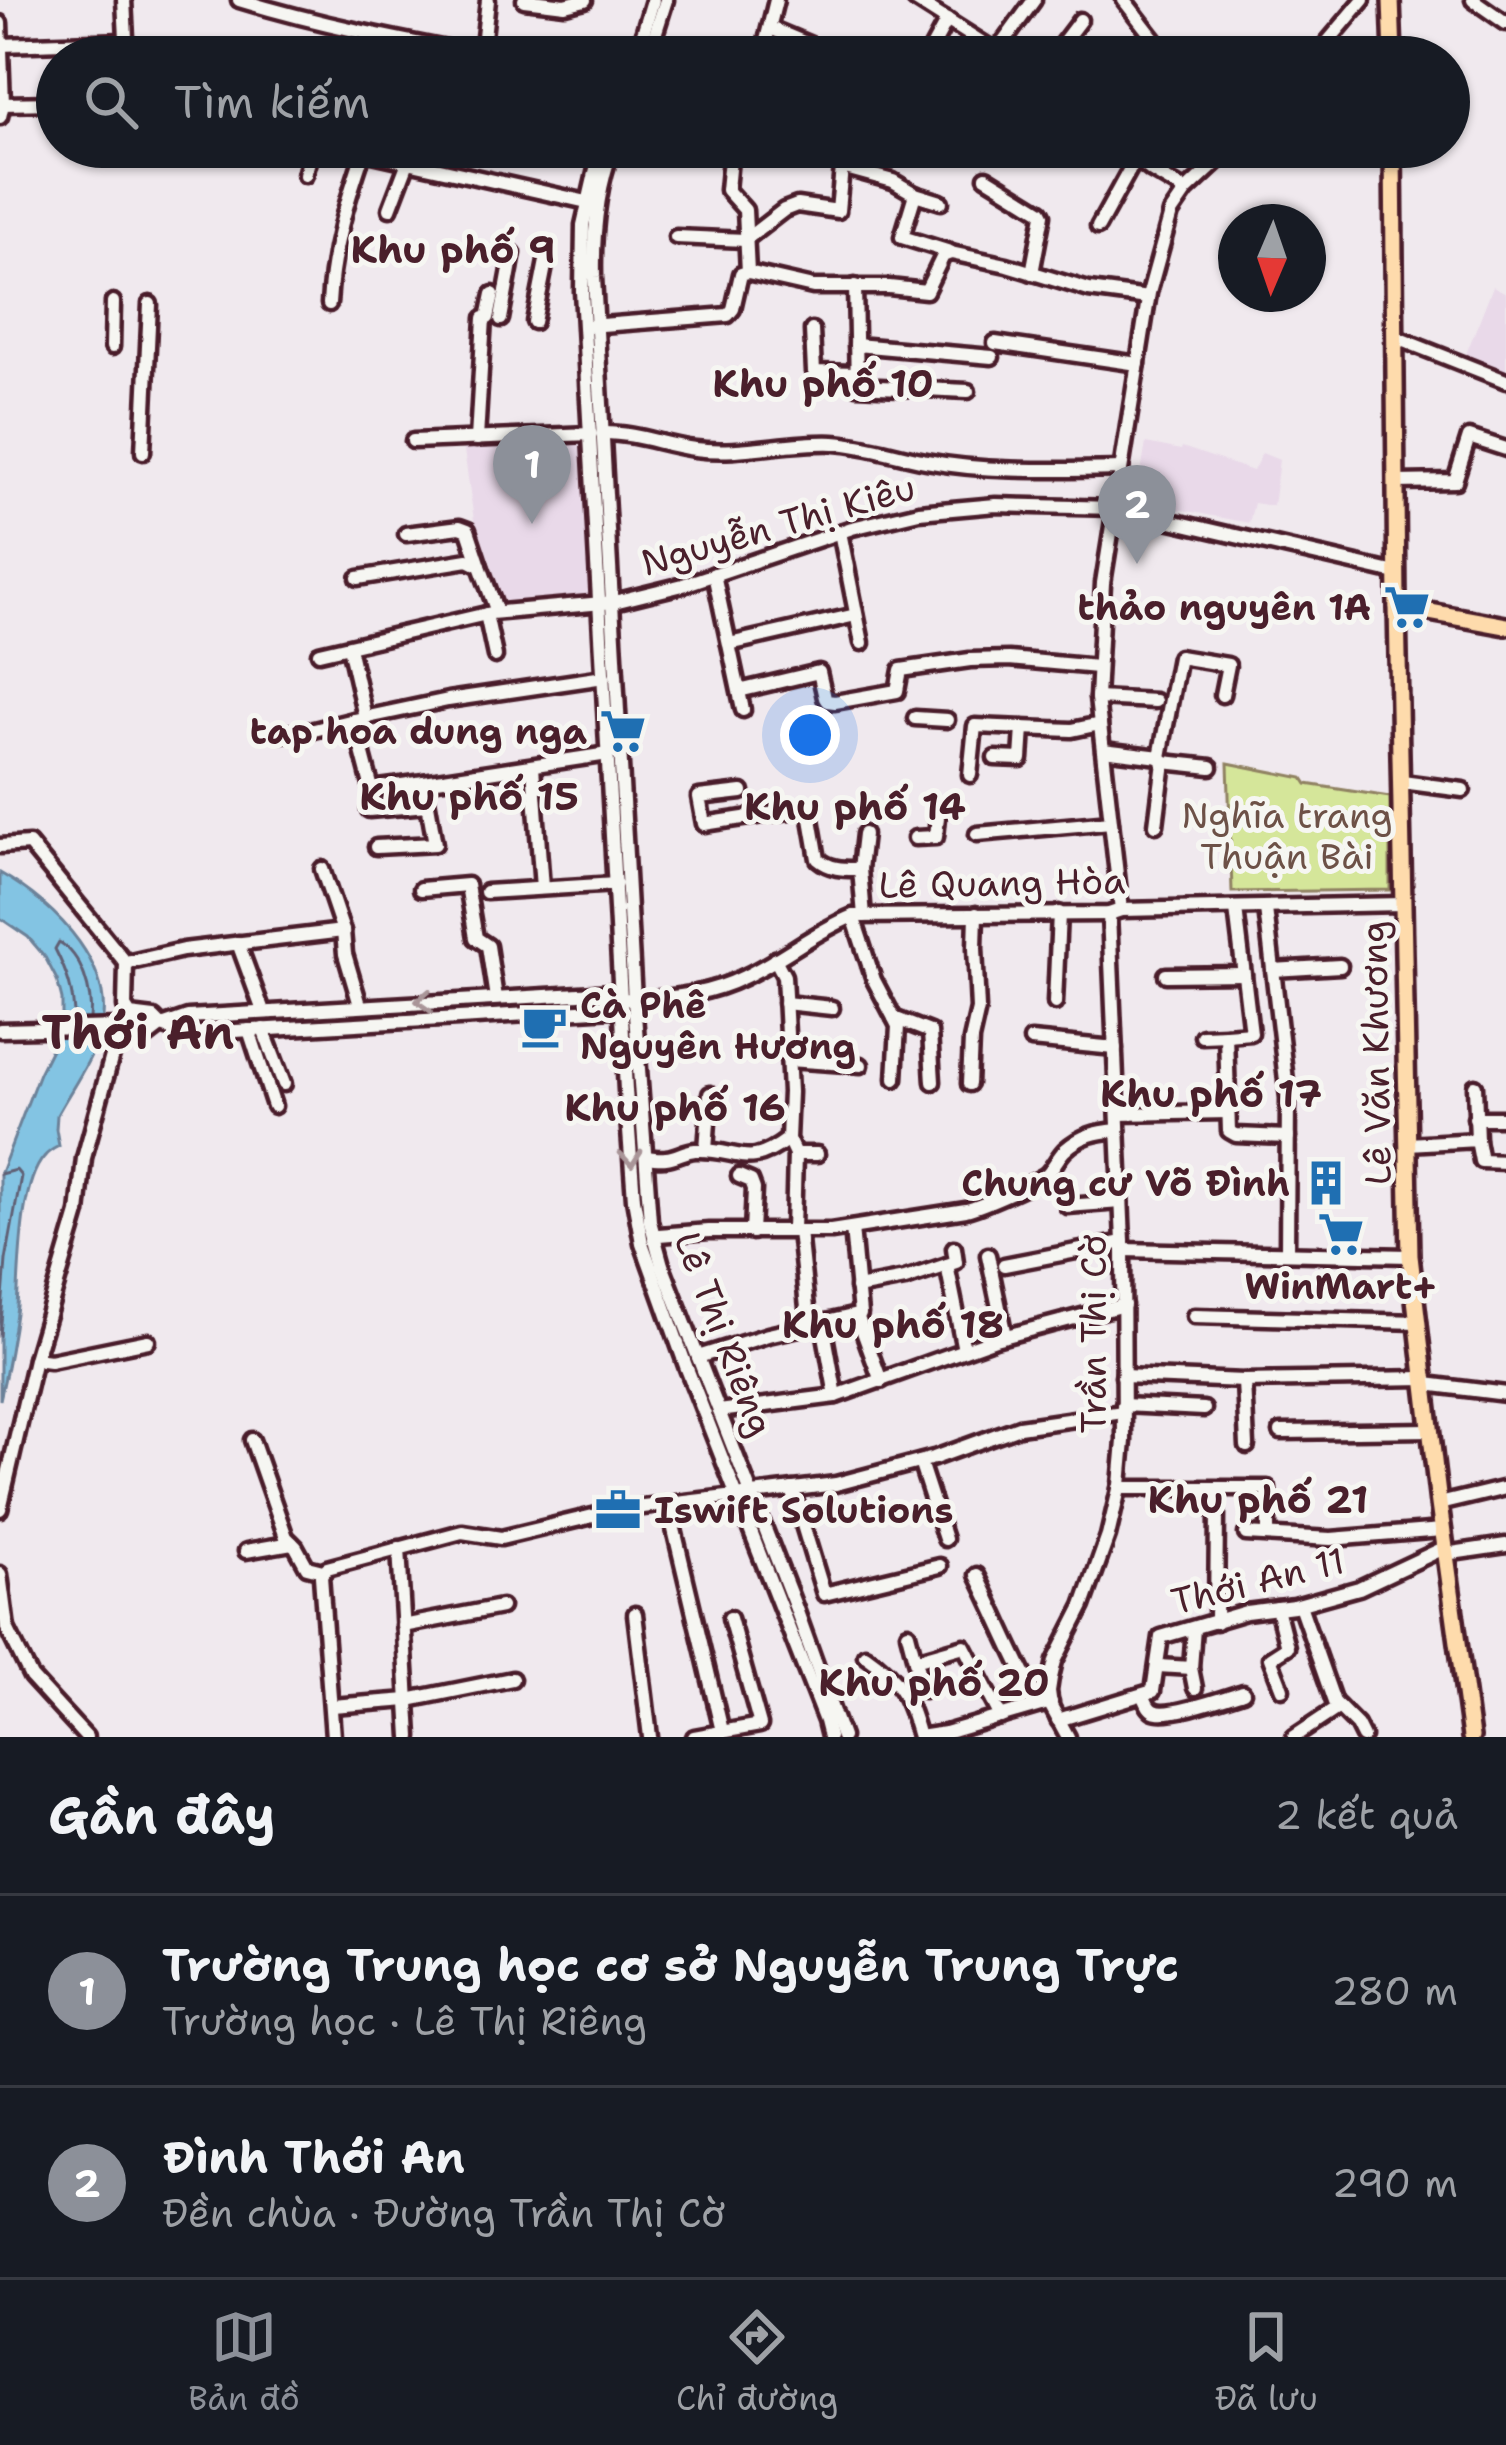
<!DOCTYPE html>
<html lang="vi">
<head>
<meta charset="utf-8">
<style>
	:root { --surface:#171b24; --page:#242831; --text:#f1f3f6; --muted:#9ea1a6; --line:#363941; --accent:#8c9099 }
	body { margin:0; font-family:"Shantell Sans",sans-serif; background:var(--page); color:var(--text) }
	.compass { position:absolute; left:1218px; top:204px; width:108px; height:108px; border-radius:50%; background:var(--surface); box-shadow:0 3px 9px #0004; rotate:182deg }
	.you { position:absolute; left:810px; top:735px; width:42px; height:42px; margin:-30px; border:9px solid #fff; border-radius:50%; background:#1a73e8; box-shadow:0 0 0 18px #1a73e833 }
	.badge { display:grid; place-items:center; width:78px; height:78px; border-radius:50%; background:var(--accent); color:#fff; font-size:39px; font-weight:700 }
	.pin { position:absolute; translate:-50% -99px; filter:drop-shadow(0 3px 6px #0008) }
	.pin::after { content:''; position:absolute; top:63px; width:42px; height:36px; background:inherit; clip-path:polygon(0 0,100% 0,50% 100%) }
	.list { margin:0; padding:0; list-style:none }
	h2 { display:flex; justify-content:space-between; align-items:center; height:156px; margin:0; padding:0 48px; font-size:51px }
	h2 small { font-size:39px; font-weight:400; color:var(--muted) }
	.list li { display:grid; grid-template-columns:78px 1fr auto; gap:36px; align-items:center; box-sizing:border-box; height:192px; padding:0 48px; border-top:3px solid var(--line) }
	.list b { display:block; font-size:45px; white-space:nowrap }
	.list p { margin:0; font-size:39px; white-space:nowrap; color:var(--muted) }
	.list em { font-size:39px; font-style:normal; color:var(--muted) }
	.icon { flex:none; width:66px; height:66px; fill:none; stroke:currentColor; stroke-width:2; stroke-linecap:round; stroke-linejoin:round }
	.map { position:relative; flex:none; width:1506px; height:1737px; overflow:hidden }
	.search { position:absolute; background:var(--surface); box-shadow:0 3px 9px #0004; left:36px; right:36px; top:36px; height:132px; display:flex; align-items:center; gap:30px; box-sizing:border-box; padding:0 42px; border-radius:66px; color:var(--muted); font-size:45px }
	.sheet { height:540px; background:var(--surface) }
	nav { display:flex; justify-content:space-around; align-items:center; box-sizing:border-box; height:168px; border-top:3px solid var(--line); background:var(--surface); font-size:33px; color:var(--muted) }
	nav a { display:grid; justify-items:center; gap:6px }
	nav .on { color:var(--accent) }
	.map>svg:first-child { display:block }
	.built { fill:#e9d9e9 }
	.green { fill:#d5e69a; stroke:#908262; stroke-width:3 }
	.water { fill:#83c4e3; stroke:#6c8299; stroke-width:3 }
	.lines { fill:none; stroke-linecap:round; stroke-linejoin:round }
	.shore { stroke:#616175; stroke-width:3 }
	.minor-casing { stroke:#4a1f2b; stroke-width:21 }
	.major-casing { stroke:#4a1f2b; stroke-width:24 }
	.minor { stroke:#f6f6f2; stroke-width:12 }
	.major { stroke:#fedbac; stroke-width:15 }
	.oneway { stroke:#a99598 }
	.labels { text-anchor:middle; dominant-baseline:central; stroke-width:10; stroke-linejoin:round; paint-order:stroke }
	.street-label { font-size:36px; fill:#4a1f2b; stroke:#f6f6f2 }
	.poi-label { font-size:36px; font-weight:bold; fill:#4a1f2b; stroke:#f6f6f2; text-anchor:end }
	.park-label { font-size:36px; fill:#6d5147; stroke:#f6f6f2 }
	.neighbourhood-label { font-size:39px; font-weight:bold; fill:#4a1f2b; stroke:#f6f6f2 }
	.district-label { font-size:48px; font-weight:bold; fill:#4a1f2b; stroke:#f6f6f2 }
</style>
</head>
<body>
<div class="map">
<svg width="1506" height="1737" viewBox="0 0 1506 1737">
	<rect width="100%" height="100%" fill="#f0e9ee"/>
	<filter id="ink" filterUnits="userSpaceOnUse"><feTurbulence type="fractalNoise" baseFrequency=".00833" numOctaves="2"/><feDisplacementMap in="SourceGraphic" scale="24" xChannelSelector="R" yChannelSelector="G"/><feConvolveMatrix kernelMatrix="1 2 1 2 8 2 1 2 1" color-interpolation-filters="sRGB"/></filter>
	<g filter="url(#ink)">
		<g class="built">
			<path d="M1493 286 1506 293V373L1493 372 1464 359Z"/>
			<path d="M585 440 594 599 497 607 475 527 463 443Z"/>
			<path d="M1146 443 1181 450 1182 447 1253 471 1262 453 1279 460 1273 506 1254 503 1249 523 1141 502 1137 496Z"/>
		</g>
		<path class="green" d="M1228 763 1303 778 1307 784 1390 797V890L1232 892Z"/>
		<path class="water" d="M0 873C55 904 123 970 98 1040 88 1066 70 1091 57 1115L56 1129 59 1146C55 1148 47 1153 44 1157 19 1185 20 1269 17 1306 13 1337 7 1369 0 1400V1175L39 1073 57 1037 62 1018V1000L57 980 45 957 28 937 0 918Z"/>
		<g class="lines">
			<g class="shore">
				<path d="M74 1019C74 992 67 973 55 949L59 942C82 955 93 993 90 1019"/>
				<path d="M0 1174 16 1170 21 1176 6 1260 0 1336"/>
			</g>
			<g class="minor-casing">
				<g id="minor">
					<path d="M124 0 127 57"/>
					<path d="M239 0C321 25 404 41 487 57"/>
					<path d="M524 0 565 5 585 0"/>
					<path d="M915 0 1005 57"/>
					<path d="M1124 0 1168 57"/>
					<path d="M1473 0 1506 23"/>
					<path d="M0 23 3 104 0 117"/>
					<path d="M770 28 839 57"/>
					<path d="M0 45 126 41"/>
					<path d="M997 51 1034 0"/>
					<path d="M482 56 488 0"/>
					<path d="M636 57 653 0"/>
					<path d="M648 57 666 0"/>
					<path d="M762 57 776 0"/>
					<path d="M927 57 947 20"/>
					<path d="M1052 57 1080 20"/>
					<path d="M1315 57 1363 0"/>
					<path d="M0 104 57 103"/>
					<path d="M341 147 587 202"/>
					<path d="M601 147 583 225 582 291 626 1090 634 1199 642 1243 686 1366 825 1721 829 1737"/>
					<path d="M613 147C597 188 593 233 594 277L634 1000 650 1221 662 1265 795 1606 842 1737"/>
					<path d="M734 147 730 159 727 190 745 210 748 272"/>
					<path d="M1122 147 1152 171 1186 191"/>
					<path d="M842 167V147"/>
					<path d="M305 175 313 147"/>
					<path d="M986 177 1041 211 1043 215 1032 273"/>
					<path d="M915 194 941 202"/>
					<path d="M390 209 408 162"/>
					<path d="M1098 227 1136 158"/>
					<path d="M676 237 745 240 784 210 797 205 838 211 842 167 893 181 915 194 902 237 950 252"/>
					<path d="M855 286 857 386 968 391"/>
					<path d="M329 304C332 249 347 200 365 148"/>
					<path d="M488 318 493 294"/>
					<path d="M501 319 513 253"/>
					<path d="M534 322 546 261"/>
					<path d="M589 326 728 315 733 309 741 274 748 272 813 287H889L926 291 943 256 951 253 1007 265 1089 290 1148 298"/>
					<path d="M812 330 814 372 857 373"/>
					<path d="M1397 338 1506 381"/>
					<path d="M995 343 1138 364"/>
					<path d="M856 345 992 357"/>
					<path d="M112 347 113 302"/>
					<path d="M604 433C636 433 664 445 695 449 741 455 788 441 834 443 867 445 894 455 926 461 989 473 1057 470 1121 469"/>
					<path d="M477 439 484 318"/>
					<path d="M413 441 591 434"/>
					<path d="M143 452 150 304"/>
					<path d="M1396 482 1455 481 1469 437 1506 449"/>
					<path d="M840 532 862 643"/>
					<path d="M406 534 460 527 468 530 480 566"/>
					<path d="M714 574 743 710"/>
					<path d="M358 578 468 560 480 566 497 612"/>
					<path d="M486 614 495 656"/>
					<path d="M729 644 856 615"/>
					<path d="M349 647 365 717"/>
					<path d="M319 653 491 613 614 602 683 585 852 528 919 512 996 505 1115 508 1396 573"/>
					<path d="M739 687 743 690 819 672 825 698 827 701 835 702 897 691 901 670 970 660 1009 659 1097 667"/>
					<path d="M1097 698 1155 701"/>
					<path d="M915 718 947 720"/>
					<path d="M280 734 314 730 354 720"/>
					<path d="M1103 750 1160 757 1179 657 1228 665 1222 695"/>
					<path d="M995 758 1021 759 1023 728"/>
					<path d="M1164 762 1211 767"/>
					<path d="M533 767 542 888"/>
					<path d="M970 775 975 726 1072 730 1100 724"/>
					<path d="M424 782 372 789 354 720 448 700 604 677"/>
					<path d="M1402 782 1463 790"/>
					<path d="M742 792 699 797 704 824 795 810 810 813 818 859C831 870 845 869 860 869L864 916"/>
					<path d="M369 810 427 805"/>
					<path d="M1156 825 1164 762 1160 757"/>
					<path d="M977 834 1111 822"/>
					<path d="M915 838 936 837 938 817"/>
					<path d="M0 846 29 844 126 963 125 1007 130 1015 154 1018 162 1026 185 1034 613 1009 622 999"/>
					<path d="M376 847 435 844 424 782 608 754"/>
					<path d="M322 869 343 931 345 954 360 1005"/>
					<path d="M860 869 864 834"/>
					<path d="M421 889 467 885 476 938 488 946 496 998"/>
					<path d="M486 892 616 884"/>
					<path d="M1236 909 1251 1033 1226 1035 1229 1131 1236 1135 1288 1137"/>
					<path d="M1266 909 1288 1098 1287 1253"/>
					<path d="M1121 910 1097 698 1103 583 1115 508 1149 293 1171 213 1186 191 1233 147"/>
					<path d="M853 916 874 980 894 1018 930 1032 933 1082"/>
					<path d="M238 943 263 1011"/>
					<path d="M775 959 784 976 790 1092 788 1139 795 1154 793 1230"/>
					<path d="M126 963 183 950 343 931"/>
					<path d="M1273 970 1340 966"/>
					<path d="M1166 975 1244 974"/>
					<path d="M785 1003 832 1008"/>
					<path d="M1055 1003 1059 913"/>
					<path d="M894 1018 898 1026 895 1079"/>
					<path d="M263 1029 284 1084"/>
					<path d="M0 1030 162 1026 188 1017 613 992 622 999C662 1000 708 995 744 977 782 959 814 932 853 916L1109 914 1121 910 1403 904"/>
					<path d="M249 1030 274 1106"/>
					<path d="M1202 1036 1226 1035"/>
					<path d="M1031 1040 1115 1048"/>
					<path d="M788 1060 861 1065"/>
					<path d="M969 1084 971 1040 978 1009 975 948 976 914"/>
					<path d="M1475 1086 1477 1140"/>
					<path d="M1118 1114 1228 1112"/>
					<path d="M1475 1118H1506"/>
					<path d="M1408 1144 1477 1140 1481 1161 1506 1162"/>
					<path d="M706 1150 710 1094"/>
					<path d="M795 1154H817"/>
					<path d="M646 1157C653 1158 660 1159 666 1158 677 1157 684 1151 695 1150 740 1148 745 1172 788 1139"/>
					<path d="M739 1176 751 1181 754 1189 752 1232"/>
					<path d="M1067 1206 1121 1202"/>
					<path d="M852 1228 860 1314 857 1315 881 1381"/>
					<path d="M799 1231 809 1327"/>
					<path d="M654 1239 659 1235 709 1231H831L966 1210C980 1207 1037 1182 1047 1174 1054 1167 1058 1157 1065 1150 1081 1135 1097 1132 1118 1130"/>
					<path d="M1123 1250 1410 1256"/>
					<path d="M988 1255 1005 1336"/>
					<path d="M947 1265 964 1350"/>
					<path d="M1004 1265 1123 1242"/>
					<path d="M857 1288 905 1279 956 1262 954 1248"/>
					<path d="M1194 1316 1419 1322"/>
					<path d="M823 1324 836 1396"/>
					<path d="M698 1357 768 1335 857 1315"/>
					<path d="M35 1359 50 1361 148 1341"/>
					<path d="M1123 1376 1244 1381 1426 1378"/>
					<path d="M1244 1381 1247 1446"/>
					<path d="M1426 1384 1506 1394"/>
					<path d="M1123 1405 1204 1409"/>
					<path d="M719 1411 836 1396 995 1339 1124 1305"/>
					<path d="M1281 1432 1431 1430"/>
					<path d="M252 1440 286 1537 296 1547 307 1567 323 1571"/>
					<path d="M920 1462 945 1539"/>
					<path d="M1119 1488H1268V1535"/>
					<path d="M792 1489 824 1594 940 1566"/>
					<path d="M668 1504 722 1731"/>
					<path d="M1439 1504 1506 1488"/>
					<path d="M0 1509 35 1359 78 1213 84 1158 113 1052 118 1045 148 1036 161 1026"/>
					<path d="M1246 1534 1331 1539 1442 1530"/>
					<path d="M399 1548 410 1737"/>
					<path d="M246 1551 292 1543"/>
					<path d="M1445 1554 1506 1545"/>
					<path d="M0 1574 7 1628 31 1677 86 1737"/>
					<path d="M977 1575C999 1618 1016 1663 1041 1705"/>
					<path d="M1300 1605 1334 1702 1357 1725 1363 1737"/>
					<path d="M1277 1608 1287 1647 1270 1658 1282 1689"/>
					<path d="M635 1614 650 1737"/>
					<path d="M1216 1622 1217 1512"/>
					<path d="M403 1626 501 1607"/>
					<path d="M1194 1628 1191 1668 1195 1688"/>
					<path d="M908 1633 915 1660 964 1646 1001 1717"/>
					<path d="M865 1655C900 1679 908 1697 919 1737L945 1733 1051 1702"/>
					<path d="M915 1660 923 1690"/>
					<path d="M1158 1666 1191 1668"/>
					<path d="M1143 1695C1146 1700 1148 1709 1154 1711 1167 1718 1227 1697 1243 1692"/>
					<path d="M332 1706 408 1700 512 1679"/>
					<path d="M1058 1720 1153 1691 1161 1637 1246 1612 1294 1606 1359 1588 1444 1548"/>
					<path d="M333 1737 321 1576 327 1568 462 1532 501 1538 618 1510 836 1484 934 1458 1019 1427 1123 1412"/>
					<path d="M694 1737 760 1725 730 1618"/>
					<path d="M1068 1737 1051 1706 1049 1691 1051 1678 1055 1661 1083 1606 1108 1536 1120 1485 1124 1441 1123 1242 1109 914"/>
					<path d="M1294 1737 1339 1707"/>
				</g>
			</g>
			<g class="major-casing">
				<g id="major">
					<path d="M1391 0 1393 57"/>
					<path d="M1393 147 1397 606 1410 1256 1439 1504 1471 1737"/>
					<path d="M1397 606 1506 626"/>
				</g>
			</g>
			<use href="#minor" class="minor"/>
			<use href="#major" class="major"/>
		</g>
		<defs><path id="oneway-chevron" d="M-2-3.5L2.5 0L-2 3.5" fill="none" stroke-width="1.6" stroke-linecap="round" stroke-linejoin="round" transform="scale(3)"/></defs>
		<g class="oneway">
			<use href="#oneway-chevron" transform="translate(424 1001) rotate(177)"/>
			<use href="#oneway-chevron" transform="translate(631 1158) rotate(85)"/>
		</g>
	</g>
	<defs>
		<g id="supermarket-bare" transform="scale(3.6)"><path d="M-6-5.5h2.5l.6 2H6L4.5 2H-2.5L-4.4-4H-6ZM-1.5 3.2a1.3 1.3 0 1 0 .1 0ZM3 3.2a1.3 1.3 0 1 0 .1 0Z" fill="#1f6fb2" stroke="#f6f6f2" stroke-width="2.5" paint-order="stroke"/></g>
		<g id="cafe-bare" transform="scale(3.6)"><path d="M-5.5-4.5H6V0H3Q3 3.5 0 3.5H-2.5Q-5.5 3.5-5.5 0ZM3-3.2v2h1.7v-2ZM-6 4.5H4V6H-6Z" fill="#1f6fb2" stroke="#f6f6f2" stroke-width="2.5" paint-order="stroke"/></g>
		<g id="building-bare" transform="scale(3.6)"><path d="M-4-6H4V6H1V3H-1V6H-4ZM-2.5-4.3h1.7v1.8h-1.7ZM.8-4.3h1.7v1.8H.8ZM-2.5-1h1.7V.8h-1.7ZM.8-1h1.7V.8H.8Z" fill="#1f6fb2" stroke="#f6f6f2" stroke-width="2.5" paint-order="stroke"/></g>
		<g id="office-bare" transform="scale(3.6)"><path d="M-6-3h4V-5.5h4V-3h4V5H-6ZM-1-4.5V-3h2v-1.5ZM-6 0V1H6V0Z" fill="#1f6fb2" stroke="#f6f6f2" stroke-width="2.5" paint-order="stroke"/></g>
	</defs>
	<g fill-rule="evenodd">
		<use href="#supermarket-bare" x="1407" y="607"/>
		<use href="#supermarket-bare" x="623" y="731"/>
		<use href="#cafe-bare" x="544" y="1026"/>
		<use href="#building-bare" x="1326" y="1183"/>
		<use href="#supermarket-bare" x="1341" y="1234"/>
		<use href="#office-bare" x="618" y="1510"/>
	</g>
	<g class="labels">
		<g class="street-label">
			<text transform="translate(778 525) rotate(-16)">Nguyễn Thị Kiêu</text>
			<text transform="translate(1002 883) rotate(-1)">Lê Quang Hòa</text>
			<text transform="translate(1376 1053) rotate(-91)">Lê Văn Khương</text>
			<text transform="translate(724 1334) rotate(69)">Lê Thị Riêng</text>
			<text transform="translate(1093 1334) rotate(-90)">Trần Thị Cờ</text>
			<text transform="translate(1258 1581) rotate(-14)">Thới An 11</text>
		</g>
		<g class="poi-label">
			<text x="1371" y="607">thảo nguyên 1A</text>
			<text x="587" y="731">tap hoa dung nga</text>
			<text x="580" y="1005" text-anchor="start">Cà Phê<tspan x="580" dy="41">Nguyên Hương</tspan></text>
			<text x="1290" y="1183">Chung cư Võ Đình</text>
			<text x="1341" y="1286" text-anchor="middle">WinMart+</text>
			<text x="654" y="1510" text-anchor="start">Iswift Solutions</text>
		</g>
		<g class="park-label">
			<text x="1287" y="815">Nghĩa trang<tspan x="1287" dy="41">Thuận Bài</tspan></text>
		</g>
		<g class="neighbourhood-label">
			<text x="453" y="249">Khu phố 9</text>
			<text x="823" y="383">Khu phố 10</text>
			<text x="469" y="796">Khu phố 15</text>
			<text x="855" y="806">Khu phố 14</text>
			<text x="1211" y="1093">Khu phố 17</text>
			<text x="675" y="1107">Khu phố 16</text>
			<text x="893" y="1324">Khu phố 18</text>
			<text x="1258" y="1499">Khu phố 21</text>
			<text x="934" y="1682">Khu phố 20</text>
		</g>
		<g class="district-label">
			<text x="138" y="1032">Thới An</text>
		</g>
	</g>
</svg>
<svg class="compass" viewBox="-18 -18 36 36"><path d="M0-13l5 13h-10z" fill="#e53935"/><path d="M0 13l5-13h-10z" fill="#9ea1a6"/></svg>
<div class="you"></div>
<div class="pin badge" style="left:532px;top:524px">1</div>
<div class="pin badge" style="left:1137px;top:564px">2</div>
<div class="search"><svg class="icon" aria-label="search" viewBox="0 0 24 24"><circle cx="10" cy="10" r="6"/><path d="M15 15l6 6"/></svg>Tìm kiếm</div>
</div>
<section class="sheet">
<h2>Gần đây<small>2 kết quả</small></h2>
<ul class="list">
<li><span class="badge">1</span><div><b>Trường Trung học cơ sở Nguyễn Trung Trực</b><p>Trường học · Lê Thị Riêng</p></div><em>280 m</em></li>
<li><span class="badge">2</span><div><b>Đình Thới An</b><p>Đền chùa · Đường Trần Thị Cờ</p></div><em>290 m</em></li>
</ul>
</section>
<nav>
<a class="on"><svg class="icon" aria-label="map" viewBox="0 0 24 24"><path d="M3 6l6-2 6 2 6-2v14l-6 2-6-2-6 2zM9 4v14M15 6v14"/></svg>Bản đồ</a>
<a><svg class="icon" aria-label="directions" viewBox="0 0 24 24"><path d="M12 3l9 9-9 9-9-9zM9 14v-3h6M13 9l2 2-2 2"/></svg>Chỉ đường</a>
<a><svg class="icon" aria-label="saved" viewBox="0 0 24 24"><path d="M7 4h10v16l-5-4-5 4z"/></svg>Đã lưu</a>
</nav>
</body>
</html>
